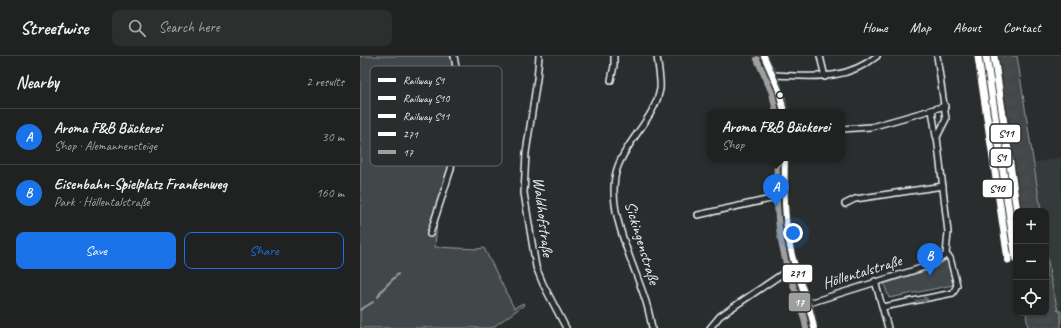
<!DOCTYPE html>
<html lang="en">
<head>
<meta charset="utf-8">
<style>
	:root { --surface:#202222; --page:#2d2f2f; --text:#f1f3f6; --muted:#a2a4a5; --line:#3d3f40; --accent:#1a73e8 }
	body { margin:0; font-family:Caveat,sans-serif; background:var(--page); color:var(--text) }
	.controls { position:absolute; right:12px; bottom:12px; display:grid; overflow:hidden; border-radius:8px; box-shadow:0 1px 3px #0004 }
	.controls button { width:36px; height:36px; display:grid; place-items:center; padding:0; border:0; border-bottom:1px solid var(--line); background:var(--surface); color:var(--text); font:20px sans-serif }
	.you { position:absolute; left:433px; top:177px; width:14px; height:14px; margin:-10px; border:3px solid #fff; border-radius:50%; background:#1a73e8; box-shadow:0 0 0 6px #1a73e833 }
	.badge { display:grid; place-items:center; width:26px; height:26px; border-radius:50%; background:var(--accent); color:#fff; font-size:13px; font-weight:700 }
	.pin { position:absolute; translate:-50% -33px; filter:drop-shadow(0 1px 2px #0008) }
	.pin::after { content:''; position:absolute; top:21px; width:14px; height:12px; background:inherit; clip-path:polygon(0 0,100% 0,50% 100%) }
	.popup { position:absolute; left:347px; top:53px; width:138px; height:52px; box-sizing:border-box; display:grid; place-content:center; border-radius:8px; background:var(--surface); filter:drop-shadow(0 1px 3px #0005); font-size:13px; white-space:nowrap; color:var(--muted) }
	.popup b { font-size:15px; color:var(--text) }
	.popup::after { content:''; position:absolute; left:50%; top:100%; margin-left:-8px; border:8px solid transparent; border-top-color:var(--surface) }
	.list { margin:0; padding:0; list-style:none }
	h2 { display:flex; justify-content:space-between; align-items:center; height:52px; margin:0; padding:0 16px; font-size:17px }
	h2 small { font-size:13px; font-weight:400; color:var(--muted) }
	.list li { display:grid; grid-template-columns:26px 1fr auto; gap:12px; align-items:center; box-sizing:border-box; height:56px; padding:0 16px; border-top:1px solid var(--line) }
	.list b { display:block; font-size:15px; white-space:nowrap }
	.list p { margin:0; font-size:13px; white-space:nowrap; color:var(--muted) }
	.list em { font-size:13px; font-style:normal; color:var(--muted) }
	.actions { display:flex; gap:8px; padding:12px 16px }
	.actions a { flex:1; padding:9px 0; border:1px solid var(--accent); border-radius:8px; text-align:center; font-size:14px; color:var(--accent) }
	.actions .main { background:var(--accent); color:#fff }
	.icon { flex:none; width:22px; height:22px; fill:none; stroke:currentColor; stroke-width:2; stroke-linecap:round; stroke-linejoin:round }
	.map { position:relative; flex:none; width:701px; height:272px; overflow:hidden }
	header { display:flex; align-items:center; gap:24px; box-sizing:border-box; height:56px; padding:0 20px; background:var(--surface); border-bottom:1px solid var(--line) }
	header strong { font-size:19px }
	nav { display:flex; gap:22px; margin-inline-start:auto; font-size:14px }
	.search { width:280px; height:36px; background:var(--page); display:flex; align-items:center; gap:10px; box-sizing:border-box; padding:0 14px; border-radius:8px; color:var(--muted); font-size:15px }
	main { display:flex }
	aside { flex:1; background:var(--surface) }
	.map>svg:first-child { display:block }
	.built { fill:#363a3b }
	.green { fill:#424648; stroke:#959ca0 }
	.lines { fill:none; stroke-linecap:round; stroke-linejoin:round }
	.stream { stroke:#989fa3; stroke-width:2 }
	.highway-tunnel { stroke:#464a4c; stroke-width:9; stroke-dasharray:9 4.5; stroke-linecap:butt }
	.street-casing { stroke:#e8f1f8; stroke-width:8 }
	.street { stroke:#2a2d2e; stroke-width:5 }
	.bus-1-casing { stroke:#2a2d2e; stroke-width:9 }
	.bus-2-casing { stroke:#2a2d2e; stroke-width:9 }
	.bus-1 { stroke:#fff; stroke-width:6 }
	.bus-2 { stroke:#a09f9f; stroke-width:6 }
	.rail-1-casing { stroke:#2a2d2e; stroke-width:10 }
	.rail-2-casing { stroke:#2a2d2e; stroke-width:10 }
	.rail-3-casing { stroke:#2a2d2e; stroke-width:10 }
	.rail-1 { stroke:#fff; stroke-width:7 }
	.rail-2 { stroke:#fff; stroke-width:7 }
	.rail-3 { stroke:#fff; stroke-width:7 }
	.oneway { stroke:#6c7275 }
	.bus-dot { fill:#e8f1f8; stroke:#2a2d2e; stroke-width:1.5 }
	.labels { text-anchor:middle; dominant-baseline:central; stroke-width:3; stroke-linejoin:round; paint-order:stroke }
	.street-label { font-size:16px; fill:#e8f1f8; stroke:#2a2d2e }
	.key { fill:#2a2d2e; stroke:#63686b; stroke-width:1 }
	.key-label { font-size:11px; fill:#e8f1f8 }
	.line-badge { stroke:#2a2d2e; stroke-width:1.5 }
	.badge-label { font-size:11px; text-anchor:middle; font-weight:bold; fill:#fff }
	.pale-badge-label { font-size:11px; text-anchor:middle; font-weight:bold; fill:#111 }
</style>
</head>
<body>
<header>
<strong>Streetwise</strong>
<div class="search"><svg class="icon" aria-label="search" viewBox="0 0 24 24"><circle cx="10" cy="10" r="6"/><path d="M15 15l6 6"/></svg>Search here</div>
<nav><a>Home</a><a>Map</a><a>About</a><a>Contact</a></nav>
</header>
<main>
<aside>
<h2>Nearby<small>2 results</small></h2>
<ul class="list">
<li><span class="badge">A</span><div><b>Aroma F&amp;B Bäckerei</b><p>Shop · Alemannensteige</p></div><em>30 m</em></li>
<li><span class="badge">B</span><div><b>Eisenbahn-Spielplatz Frankenweg</b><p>Park · Höllentalstraße</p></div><em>160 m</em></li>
</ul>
<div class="actions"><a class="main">Save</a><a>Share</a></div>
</aside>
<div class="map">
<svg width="701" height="272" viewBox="0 0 701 272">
	<rect width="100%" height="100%" fill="#2a2d2e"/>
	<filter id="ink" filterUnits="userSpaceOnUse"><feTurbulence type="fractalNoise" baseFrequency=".025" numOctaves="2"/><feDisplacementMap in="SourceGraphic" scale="8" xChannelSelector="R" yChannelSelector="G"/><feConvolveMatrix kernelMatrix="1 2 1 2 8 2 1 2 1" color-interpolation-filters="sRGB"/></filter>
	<g filter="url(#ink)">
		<g class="built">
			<path d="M621 0H632L656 178V223Z"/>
			<path d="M701 101V255H698L690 220 686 190V155H681L674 107Z"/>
		</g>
		<g class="green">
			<path d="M0 0H91L96 49 89 115 73 162 77 165 75 191 117 193 124 192 154 252 163 247 164 249 132 272H0Z"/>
			<path d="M632 0H657L681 155H656V178Z"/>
			<path d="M686 190 690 220 698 255H701V272H668L666 257H686Z"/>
			<path d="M586 204 589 207 593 229 529 242 524 228 574 212Z"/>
		</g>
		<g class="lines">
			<g class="stream">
				<path d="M18 241 22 234 38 218"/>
				<path d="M0 254 13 246"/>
			</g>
			<g class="highway-tunnel">
				<path d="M639 0 662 155"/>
				<path d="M647 0 670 155"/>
				<path d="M686 245 692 272"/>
				<path d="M680 257 683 272"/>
			</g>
			<g class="street-casing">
				<g id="street">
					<path d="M179 0 177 23 166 97 164 137 176 211 183 228 206 272"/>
					<path d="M404 0C413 19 422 35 424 56"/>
					<path d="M460 0 465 21"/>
					<path d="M413 19C452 20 484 26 517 0"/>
					<path d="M251 24 254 10V0"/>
					<path d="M572 54 576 80"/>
					<path d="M482 73 511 71 585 50"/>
					<path d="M425 102C424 138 424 176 435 211 441 232 452 250 454 272"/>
					<path d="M485 148 495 143 583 130"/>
					<path d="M338 159 424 140"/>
					<path d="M70 178 91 113 99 42 97 17 94 0"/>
					<path d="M515 225 528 272"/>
					<path d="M449 247 571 209 586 199 588 176 577 81 586 63 577 0"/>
					<path d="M523 251 593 237 597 229 590 202 586 199"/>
					<path d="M292 272C290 261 288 250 284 240 272 204 245 151 257 113 266 85 295 62 300 33 301 23 298 10 297 0"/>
					<path d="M350 272 360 260 425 216 435 212"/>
				</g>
			</g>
			<use href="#street" class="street"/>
			<g class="bus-1-casing">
				<g id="bus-1">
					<path d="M404 0 419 34 424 56"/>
					<path d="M425 102C424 134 424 168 432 199 438 224 450 247 454 272"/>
				</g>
			</g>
			<g class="bus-2-casing">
				<g id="bus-2">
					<path d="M397 3 412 37 416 56"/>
					<path d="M417 102C416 134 416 167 424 199 429 224 442 247 446 272"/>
				</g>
			</g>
			<use href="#bus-1" class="bus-1"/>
			<use href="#bus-2" class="bus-2"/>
			<g class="rail-1-casing">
				<path id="rail-1" d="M626 0 656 203"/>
			</g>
			<g class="rail-2-casing">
				<path id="rail-2" d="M618 1 648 204"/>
			</g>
			<g class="rail-3-casing">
				<path id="rail-3" d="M634 0 657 155"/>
			</g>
			<use href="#rail-1" class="rail-1"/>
			<use href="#rail-2" class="rail-2"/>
			<use href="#rail-3" class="rail-3"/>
		</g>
		<defs><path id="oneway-shaft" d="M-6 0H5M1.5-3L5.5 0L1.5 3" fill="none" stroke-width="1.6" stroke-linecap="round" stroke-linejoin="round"/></defs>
		<use class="oneway" href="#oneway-shaft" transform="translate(562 244) rotate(-11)"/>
	</g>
	<circle class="bus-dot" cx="420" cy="39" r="3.5"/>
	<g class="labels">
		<g class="street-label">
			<text transform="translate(183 161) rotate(83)">Waldhofstraße</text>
			<text transform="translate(282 187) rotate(73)">Sickingenstraße</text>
			<text transform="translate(502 216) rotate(-17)">Höllentalstraße</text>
		</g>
	</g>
	<rect x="10" y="10" width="132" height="100" rx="6" class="key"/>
	<rect x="18" y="22" width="18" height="4" fill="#fff"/>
	<rect x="18" y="40" width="18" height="4" fill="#fff"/>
	<rect x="18" y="58" width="18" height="4" fill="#fff"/>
	<rect x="18" y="76" width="18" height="4" fill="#fff"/>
	<rect x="18" y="94" width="18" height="4" fill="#a09f9f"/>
	<g class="key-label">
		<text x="43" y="28">Railway S1</text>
		<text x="43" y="46">Railway S10</text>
		<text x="43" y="64">Railway S11</text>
		<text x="43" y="82">271</text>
		<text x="43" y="100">17</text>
	</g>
	<g class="line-badge">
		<rect x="630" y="68" width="31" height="19" rx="4" fill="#fff"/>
		<rect x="630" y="92" width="22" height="19" rx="4" fill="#fff"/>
		<rect x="622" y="123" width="31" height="19" rx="4" fill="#fff"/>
		<rect x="422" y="208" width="31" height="19" rx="4" fill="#fff"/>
		<rect x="428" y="236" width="23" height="20" rx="4" fill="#a09f9f"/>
	</g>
	<g class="badge-label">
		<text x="439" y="250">17</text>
	</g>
	<g class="pale-badge-label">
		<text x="646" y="81">S11</text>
		<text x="641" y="105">S1</text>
		<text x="637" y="136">S10</text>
		<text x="437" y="221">271</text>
	</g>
</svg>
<div class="controls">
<button>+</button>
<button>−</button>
<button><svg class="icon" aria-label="locate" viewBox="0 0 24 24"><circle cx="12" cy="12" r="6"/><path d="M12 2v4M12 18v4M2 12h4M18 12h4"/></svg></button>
</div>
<div class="you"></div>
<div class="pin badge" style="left:416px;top:151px">A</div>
<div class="popup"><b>Aroma F&amp;B Bäckerei</b>Shop</div>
<div class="pin badge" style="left:570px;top:220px">B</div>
</div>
</main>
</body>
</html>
